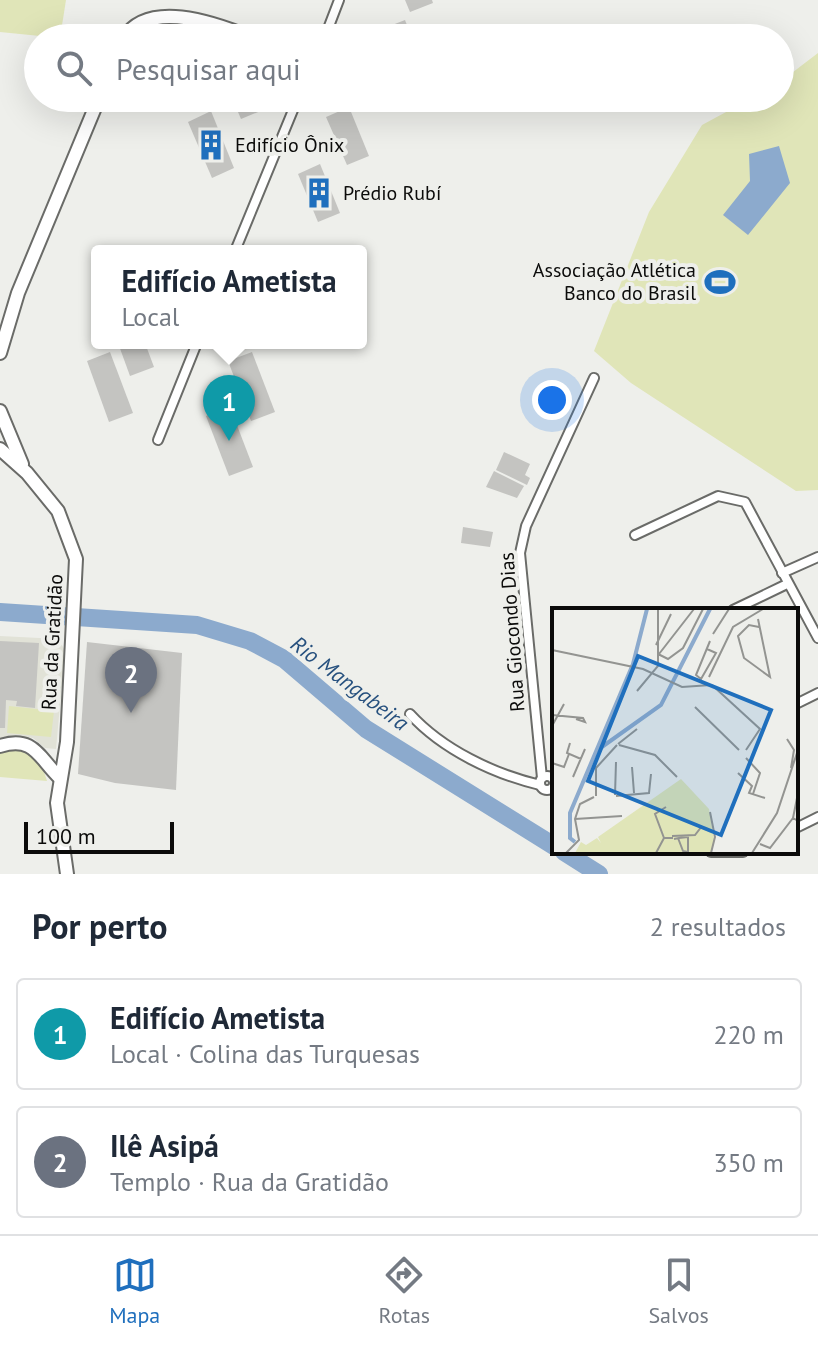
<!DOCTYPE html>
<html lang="pt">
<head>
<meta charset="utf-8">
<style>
	:root { --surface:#fff; --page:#f2f2f3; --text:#1f2937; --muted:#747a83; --line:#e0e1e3; --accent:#1f6fbd }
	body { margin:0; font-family:"PT Sans",sans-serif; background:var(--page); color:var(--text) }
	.scale { position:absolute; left:24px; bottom:20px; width:150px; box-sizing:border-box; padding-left:8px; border:4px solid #0b0b0a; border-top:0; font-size:22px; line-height:28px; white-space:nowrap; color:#0b0b0a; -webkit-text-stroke:6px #eeefeb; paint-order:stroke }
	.you { position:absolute; left:552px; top:400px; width:28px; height:28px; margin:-20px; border:6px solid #fff; border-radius:50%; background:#1a73e8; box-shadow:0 0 0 12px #1a73e833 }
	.badge { display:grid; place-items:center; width:52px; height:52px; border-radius:50%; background:var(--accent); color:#fff; font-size:26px; font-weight:700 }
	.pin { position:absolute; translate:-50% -66px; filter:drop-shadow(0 2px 4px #0008) }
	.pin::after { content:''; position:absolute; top:42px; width:28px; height:24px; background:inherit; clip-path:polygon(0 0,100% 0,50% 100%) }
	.popup { position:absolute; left:91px; top:245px; width:276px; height:104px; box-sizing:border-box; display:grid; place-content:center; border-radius:8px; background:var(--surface); filter:drop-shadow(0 2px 6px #0005); font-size:26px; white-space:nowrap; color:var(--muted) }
	.popup b { font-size:30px; color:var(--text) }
	.popup::after { content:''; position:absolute; left:50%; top:100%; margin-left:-16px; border:16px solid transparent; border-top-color:var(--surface) }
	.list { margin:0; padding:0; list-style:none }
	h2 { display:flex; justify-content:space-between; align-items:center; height:104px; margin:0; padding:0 32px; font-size:34px }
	h2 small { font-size:26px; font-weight:400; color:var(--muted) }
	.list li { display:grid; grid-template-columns:52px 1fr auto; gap:24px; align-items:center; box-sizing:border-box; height:112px; margin:0 16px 16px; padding:0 16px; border:2px solid var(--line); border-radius:8px }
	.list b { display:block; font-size:30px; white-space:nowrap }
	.list p { margin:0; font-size:26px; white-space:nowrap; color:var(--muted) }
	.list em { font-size:26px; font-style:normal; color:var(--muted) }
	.icon { flex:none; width:44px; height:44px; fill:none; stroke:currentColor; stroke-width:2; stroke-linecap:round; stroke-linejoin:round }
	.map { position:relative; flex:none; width:818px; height:874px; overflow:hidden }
	.search { position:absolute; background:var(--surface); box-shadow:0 8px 32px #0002; left:24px; right:24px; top:24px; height:88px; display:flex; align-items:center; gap:20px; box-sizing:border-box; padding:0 28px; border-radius:44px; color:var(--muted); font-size:30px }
	.sheet { height:360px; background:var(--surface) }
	nav { display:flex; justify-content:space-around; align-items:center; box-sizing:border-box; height:112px; border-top:2px solid var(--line); background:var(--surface); font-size:22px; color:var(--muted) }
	nav a { display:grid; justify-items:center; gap:4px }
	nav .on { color:var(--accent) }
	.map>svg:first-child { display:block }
	.built { fill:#e1e2d7 }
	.green { fill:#e0e5b8 }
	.water { fill:#8caacd }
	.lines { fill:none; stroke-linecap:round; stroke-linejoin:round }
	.river { stroke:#8caacd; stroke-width:18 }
	.building { fill:#c4c4c1 }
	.street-casing { stroke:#6a6b68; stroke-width:12 }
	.secondary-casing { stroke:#6a6b68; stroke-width:16 }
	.street { stroke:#fff; stroke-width:8 }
	.secondary { stroke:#fff; stroke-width:12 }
	.labels { text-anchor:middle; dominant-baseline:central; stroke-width:8; stroke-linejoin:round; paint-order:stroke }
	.poi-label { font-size:20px; fill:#0b0b0a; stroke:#eeefeb; text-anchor:start }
	.street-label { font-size:20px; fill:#0b0b0a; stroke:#eeefeb }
	.water-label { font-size:22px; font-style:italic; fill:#26507e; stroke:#eeefeb }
	.inset-river { fill:none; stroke:#8caacd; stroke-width:4 }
	.inset-road { fill:none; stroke:#939491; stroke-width:2 }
	.view { fill:#1f6fbd; fill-opacity:0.15; stroke:#1f6fbd; stroke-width:4 }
	.inset-edge { fill:none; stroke:#0b0b0a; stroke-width:4 }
</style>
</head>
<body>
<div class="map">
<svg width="818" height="874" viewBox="0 0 818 874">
	<rect width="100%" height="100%" fill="#eeefeb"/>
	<path class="built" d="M0 636 59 639 65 651 56 749 45 748 33 738 17 736 0 743Z"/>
	<g class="green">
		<path d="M0 0H66L60 38 0 32Z"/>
		<path d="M818 53V490L796 491 631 383 594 351 649 212 702 125 752 98H780V82Z"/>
		<path d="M9 706 54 711 51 737 7 733Z"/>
		<path d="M23 748 40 760 47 781 0 777V751Z"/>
	</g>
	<path class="water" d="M779 146 790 183 748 235 723 215 750 181 749 154Z"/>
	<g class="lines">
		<g class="river">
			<path d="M0 612 197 625 250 641 284 659 366 729 554 846"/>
			<path d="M564 852 599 874"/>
		</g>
	</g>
	<g class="building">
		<path d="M405 0H432L433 3 410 12Z"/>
		<path d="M405 20 412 38H385L382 29Z"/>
		<path d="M232 98H258L263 110 241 119Z"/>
		<path d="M349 107 369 156 347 165 326 117Z"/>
		<path d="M211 111 234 168 212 178 188 122Z"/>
		<path d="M320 164 340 213 318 222 298 174Z"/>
		<path d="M118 343H145L154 367 130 376Z"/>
		<path d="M110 352 133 413 109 422 87 361Z"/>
		<path d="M252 352 275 412 251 421 228 361Z"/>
		<path d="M230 407 253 467 229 476 206 416Z"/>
		<path d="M504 452 530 464 525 475 530 478 527 485 496 470Z"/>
		<path d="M494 471 524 486 517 498 486 487Z"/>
		<path d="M463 527 493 532 490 547 461 543Z"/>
		<path d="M0 641 39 643 35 708 16 706 17 701 6 700 5 728H0Z"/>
		<path d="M87 642 182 653 176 790 115 783 78 774Z"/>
	</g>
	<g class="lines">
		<g class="street-casing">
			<g id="street">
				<path d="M326 34 339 0"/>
				<path d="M291 38 316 30 332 38"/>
				<path d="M235 251 298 98"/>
				<path d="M158 440 197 343"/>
				<path d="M635 535 718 496 745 502 818 638"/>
				<path d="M782 573 818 557"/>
				<path d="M733 610 787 584"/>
				<path d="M796 704 818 693"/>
				<path d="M410 714C443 750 494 774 540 785"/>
				<circle cx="547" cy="783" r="7"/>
				<path d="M542 778 520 553 526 526 594 378"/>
				<path d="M796 828 818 817"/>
				<path d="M711 852H743"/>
			</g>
		</g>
		<g class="secondary-casing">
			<g id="secondary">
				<path d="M124 38C148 0 211 21 252 38"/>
				<path d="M0 353 18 293 99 98"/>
				<path d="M0 411 22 464"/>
				<path d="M0 449 27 473 58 511 76 559 67 742 57 803 67 874"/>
				<path d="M0 746C34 735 39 758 60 778"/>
			</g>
		</g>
		<use href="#street" class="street"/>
		<use href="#secondary" class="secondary"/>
	</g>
	<defs>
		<g id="building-bare" transform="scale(2.4)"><path d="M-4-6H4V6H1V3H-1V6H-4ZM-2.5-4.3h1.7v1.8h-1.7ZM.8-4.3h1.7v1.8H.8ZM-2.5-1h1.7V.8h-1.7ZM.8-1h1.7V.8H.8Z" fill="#1f6fbd" stroke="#eeefeb" stroke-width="2.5" paint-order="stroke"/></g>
		<g id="stadium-bare" transform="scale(2.4)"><path d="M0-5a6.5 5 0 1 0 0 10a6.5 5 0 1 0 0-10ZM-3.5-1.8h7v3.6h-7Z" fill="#1f6fbd" stroke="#eeefeb" stroke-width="2.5" paint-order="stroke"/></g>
	</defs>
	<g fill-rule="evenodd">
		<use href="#building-bare" x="211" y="145"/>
		<use href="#building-bare" x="319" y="193"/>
		<use href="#stadium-bare" x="720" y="282"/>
	</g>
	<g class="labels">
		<g class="poi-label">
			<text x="235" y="145">Edifício Ônix</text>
			<text x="343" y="193">Prédio Rubí</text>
			<text x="696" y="270" text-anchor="end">Associação Atlética<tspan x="696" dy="23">Banco do Brasil</tspan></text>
		</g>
		<g class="street-label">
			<text transform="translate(512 632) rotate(-94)">Rua Giocondo Dias</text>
			<text transform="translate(52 642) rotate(-87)">Rua da Gratidão</text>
		</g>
		<g class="water-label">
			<text transform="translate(350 683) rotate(37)">Rio Mangabeira</text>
		</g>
	</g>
	<g transform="translate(552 608)">
		<rect width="246" height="246" fill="#eeefeb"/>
		<path d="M129 171 157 201 162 231 159 245H23L29 234 34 237 45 230 49 235 46 229Z" fill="#e0e5b8"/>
		<path class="inset-river" d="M47 141 109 97 158 1M23 234 18 230V205L81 56 95 1"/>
		<path class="inset-road" d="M206 11 218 69 192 50 186 28 197 17 207 19M161 26 177 1M104 37 119 6M155 41 164 45 149 71 144 67 158 33M0 42 91 61 130 79 159 77M106 46 116 51 131 40 151 1M107 46 142 1M157 69 181 19 211 1M160 77 208 121 194 142M85 83 106 58V1M143 99 187 142M0 107 31 110 33 114 24 111M0 118 12 96M235 131 242 142 239 160M18 135 15 145 29 151M66 136 85 121M67 137 103 147 125 169M194 150 208 165 201 186M0 155 12 159 17 146M80 159 82 185M186 165 200 178 197 185 213 190M21 169 33 141M63 187 64 154M44 188V160L65 137M64 188 97 185 99 166M158 204 163 229 159 245M241 210 246 185M23 211 70 208M120 228 143 227 150 218M112 230 103 206 114 199M122 231 127 230 136 229V244L131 243 126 230M208 236 218 240 241 210 246 213M14 245 27 232 23 211 28 196 42 189M104 245 112 230H121M200 245 225 205 246 142"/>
		<path class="view" d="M86 48 219 102 169 227 36 173Z"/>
		<rect width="246" height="246" class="inset-edge"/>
	</g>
</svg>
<div class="scale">100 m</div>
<div class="you"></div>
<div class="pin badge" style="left:229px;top:441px;background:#0f9aa8">1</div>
<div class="popup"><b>Edifício Ametista</b>Local</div>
<div class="pin badge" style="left:131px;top:713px;background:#6b7280">2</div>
<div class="search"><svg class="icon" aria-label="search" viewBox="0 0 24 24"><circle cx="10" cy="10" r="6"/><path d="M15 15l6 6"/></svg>Pesquisar aqui</div>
</div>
<section class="sheet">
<h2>Por perto<small>2 resultados</small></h2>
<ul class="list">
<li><span class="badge" style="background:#0f9aa8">1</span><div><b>Edifício Ametista</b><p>Local · Colina das Turquesas</p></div><em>220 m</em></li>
<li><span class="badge" style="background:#6b7280">2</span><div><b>Ilê Asipá</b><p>Templo · Rua da Gratidão</p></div><em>350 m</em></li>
</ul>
</section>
<nav>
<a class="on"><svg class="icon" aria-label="map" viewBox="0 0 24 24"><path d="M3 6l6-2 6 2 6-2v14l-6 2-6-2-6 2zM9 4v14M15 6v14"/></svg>Mapa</a>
<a><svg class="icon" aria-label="directions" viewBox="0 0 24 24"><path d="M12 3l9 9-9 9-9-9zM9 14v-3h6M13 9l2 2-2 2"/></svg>Rotas</a>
<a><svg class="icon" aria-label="saved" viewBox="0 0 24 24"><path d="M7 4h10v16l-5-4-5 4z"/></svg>Salvos</a>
</nav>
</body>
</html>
